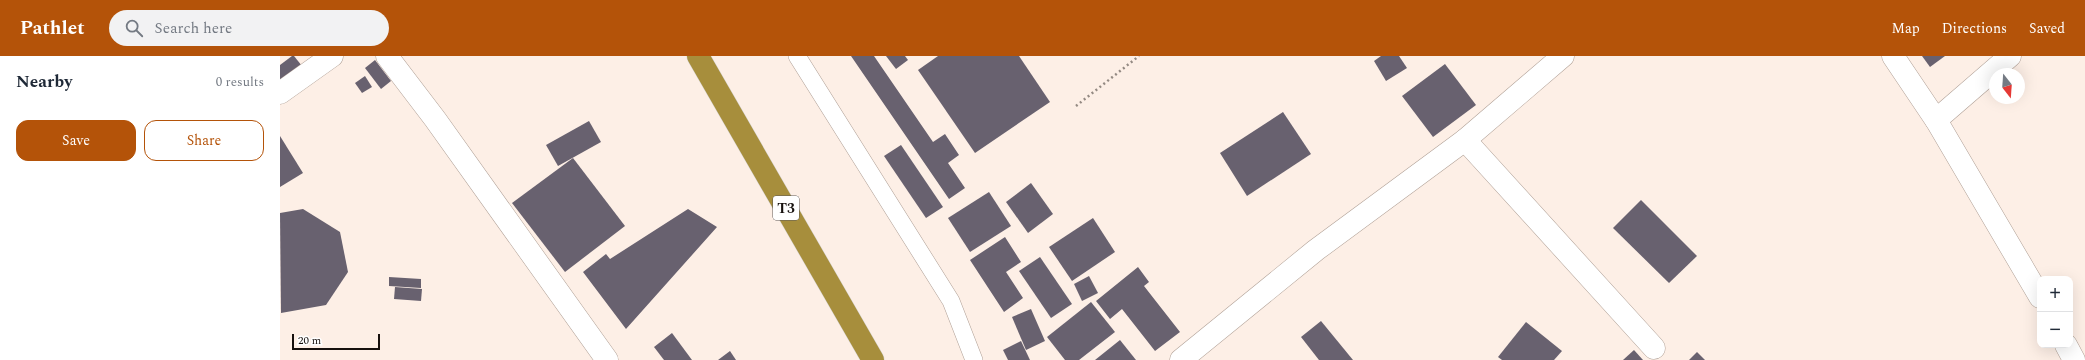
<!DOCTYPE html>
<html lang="en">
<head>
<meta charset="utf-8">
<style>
	:root { --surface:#fff; --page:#f2f2f3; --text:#1f2937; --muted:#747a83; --line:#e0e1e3; --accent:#b45309 }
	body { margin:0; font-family:Spectral,serif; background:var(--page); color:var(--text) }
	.controls { position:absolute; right:12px; bottom:12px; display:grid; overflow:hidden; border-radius:8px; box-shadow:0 4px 16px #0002 }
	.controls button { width:36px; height:36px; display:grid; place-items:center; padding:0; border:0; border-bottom:1px solid var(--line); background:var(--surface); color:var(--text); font:20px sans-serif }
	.compass { position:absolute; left:1709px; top:12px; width:36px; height:36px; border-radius:50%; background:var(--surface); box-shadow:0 4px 16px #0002; rotate:163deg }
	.scale { position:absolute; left:12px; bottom:10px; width:88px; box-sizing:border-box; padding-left:4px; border:2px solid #16100d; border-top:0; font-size:11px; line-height:14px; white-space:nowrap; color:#16100d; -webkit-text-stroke:3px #fff; paint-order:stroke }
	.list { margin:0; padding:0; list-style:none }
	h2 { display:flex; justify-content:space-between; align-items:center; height:52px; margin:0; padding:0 16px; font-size:17px }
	h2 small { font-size:13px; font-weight:400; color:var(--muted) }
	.actions { display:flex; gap:8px; padding:12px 16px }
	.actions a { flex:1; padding:9px 0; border:1px solid var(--accent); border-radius:12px; text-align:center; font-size:14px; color:var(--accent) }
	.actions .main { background:var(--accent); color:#fff }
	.icon { flex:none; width:22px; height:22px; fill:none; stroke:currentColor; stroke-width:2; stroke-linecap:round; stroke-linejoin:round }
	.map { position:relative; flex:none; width:1805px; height:304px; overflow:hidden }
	header { display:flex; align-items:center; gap:24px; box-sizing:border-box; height:56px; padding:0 20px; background:var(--accent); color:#fff }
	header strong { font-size:19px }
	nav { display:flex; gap:22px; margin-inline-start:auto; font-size:14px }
	.search { width:280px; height:36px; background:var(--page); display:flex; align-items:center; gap:10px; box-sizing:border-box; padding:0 14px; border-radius:22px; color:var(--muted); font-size:15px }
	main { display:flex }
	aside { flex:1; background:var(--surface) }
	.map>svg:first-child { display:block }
	.building { fill:#68616f }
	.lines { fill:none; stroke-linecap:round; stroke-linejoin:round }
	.lane-casing { stroke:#b0a096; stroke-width:18 }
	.street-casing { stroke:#b0a096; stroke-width:23 }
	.highway-casing { stroke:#d5d4d3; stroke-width:23 }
	.path { stroke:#948a83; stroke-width:2.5; stroke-dasharray:2 3; stroke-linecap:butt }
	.lane { stroke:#fff; stroke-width:17 }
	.street { stroke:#fff; stroke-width:22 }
	.highway { stroke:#a78e3c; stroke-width:22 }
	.labels { text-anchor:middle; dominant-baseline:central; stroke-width:3.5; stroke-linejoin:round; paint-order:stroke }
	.shield { fill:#fff; stroke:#5c5856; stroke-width:1 }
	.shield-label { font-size:14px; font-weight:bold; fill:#16100d }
</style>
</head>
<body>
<header>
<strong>Pathlet</strong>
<div class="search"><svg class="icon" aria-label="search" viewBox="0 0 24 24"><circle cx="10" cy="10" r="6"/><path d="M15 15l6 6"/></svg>Search here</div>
<nav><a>Map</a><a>Directions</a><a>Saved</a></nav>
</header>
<main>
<aside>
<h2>Nearby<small>0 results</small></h2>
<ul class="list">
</ul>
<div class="actions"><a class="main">Save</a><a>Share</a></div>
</aside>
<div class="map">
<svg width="1805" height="304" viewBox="0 0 1805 304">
	<rect width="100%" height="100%" fill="#fdefe6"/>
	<g class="building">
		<path d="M12 0H14L22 10 0 25V9Z"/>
		<path d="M571 0H594L653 86 665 78 679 99 668 107 685 132 669 143Z"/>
		<path d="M606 0H625L628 4 616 13Z"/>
		<path d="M658 0H739L770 46 695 97 638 14Z"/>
		<path d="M1101 0H1119L1127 12 1106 25 1094 5Z"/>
		<path d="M1642 0H1665L1650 11Z"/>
		<path d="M95 4 111 25 101 33 85 12Z"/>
		<path d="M1165 8 1196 49 1153 81 1122 40Z"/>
		<path d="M85 20 92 31 82 37 75 27Z"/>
		<path d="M1003 56 1031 98 967 140 940 97Z"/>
		<path d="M309 65 321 86 278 110 266 89Z"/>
		<path d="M0 80 23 117 0 131Z"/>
		<path d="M621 89 663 151 646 162 604 100Z"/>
		<path d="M293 102 345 170 285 216 232 147Z"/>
		<path d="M751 127 773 158 748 177 726 146Z"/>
		<path d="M709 136 731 170 690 196 668 162Z"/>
		<path d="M1361 144 1417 200 1389 227 1333 172Z"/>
		<path d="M23 153 60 176 68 216 46 249 1 257 0 157Z"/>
		<path d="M408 153 437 171 346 273 303 216 326 198 330 203Z"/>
		<path d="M813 162 835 196 792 225 769 191Z"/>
		<path d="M725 181 741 206 726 216 743 242 724 256 690 204Z"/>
		<path d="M760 201 792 248 771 262 739 215Z"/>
		<path d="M858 211 869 226 864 230 900 276 875 295 842 253 830 263 816 245Z"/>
		<path d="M809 220 818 237 802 245 794 228Z"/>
		<path d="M109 221 141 223V232L109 230Z"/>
		<path d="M115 231 142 233 141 245 114 243Z"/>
		<path d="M811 246 835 276 799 304H785L767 281Z"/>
		<path d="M751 253 765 285 746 294 732 261Z"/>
		<path d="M1041 265 1073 304H1039L1021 281Z"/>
		<path d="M1246 266 1282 295 1274 304H1222L1218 301Z"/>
		<path d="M392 277 412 304H384L374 291Z"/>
		<path d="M840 284 856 304H815Z"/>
		<path d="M741 285 750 304H728L723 294Z"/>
		<path d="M1354 294 1363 304H1343Z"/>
		<path d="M450 295 456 304H438Z"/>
		<path d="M1417 296 1425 304H1409Z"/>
	</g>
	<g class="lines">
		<g class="lane-casing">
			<path id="lane" d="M517 0 671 245 694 304"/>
		</g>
		<g class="street-casing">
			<g id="street">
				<path d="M107 0 155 63 327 304"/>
				<path d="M1613 0 1656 64 1760 241"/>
				<path d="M0 37 52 0"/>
				<path d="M1656 64 1730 0"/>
				<path d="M1185 84 1374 292"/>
				<path d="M1786 289 1794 304"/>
				<path d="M901 304 1036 194 1185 84 1283 0"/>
			</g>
		</g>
		<g class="highway-casing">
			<path id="highway" d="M418 0 593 304"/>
		</g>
		<path class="path" d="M796 50 859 0"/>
		<use href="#lane" class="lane"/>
		<use href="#street" class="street"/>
		<use href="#highway" class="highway"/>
	</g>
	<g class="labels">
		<rect class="shield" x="493" y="140" width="26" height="24" rx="3"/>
		<g class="shield-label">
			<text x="506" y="152">T3</text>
		</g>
	</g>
</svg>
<div class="controls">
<button>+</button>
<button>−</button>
</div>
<svg class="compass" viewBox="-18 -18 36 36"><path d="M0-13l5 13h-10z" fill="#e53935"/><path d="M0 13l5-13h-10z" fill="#747a83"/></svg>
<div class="scale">20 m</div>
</div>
</main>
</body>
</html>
